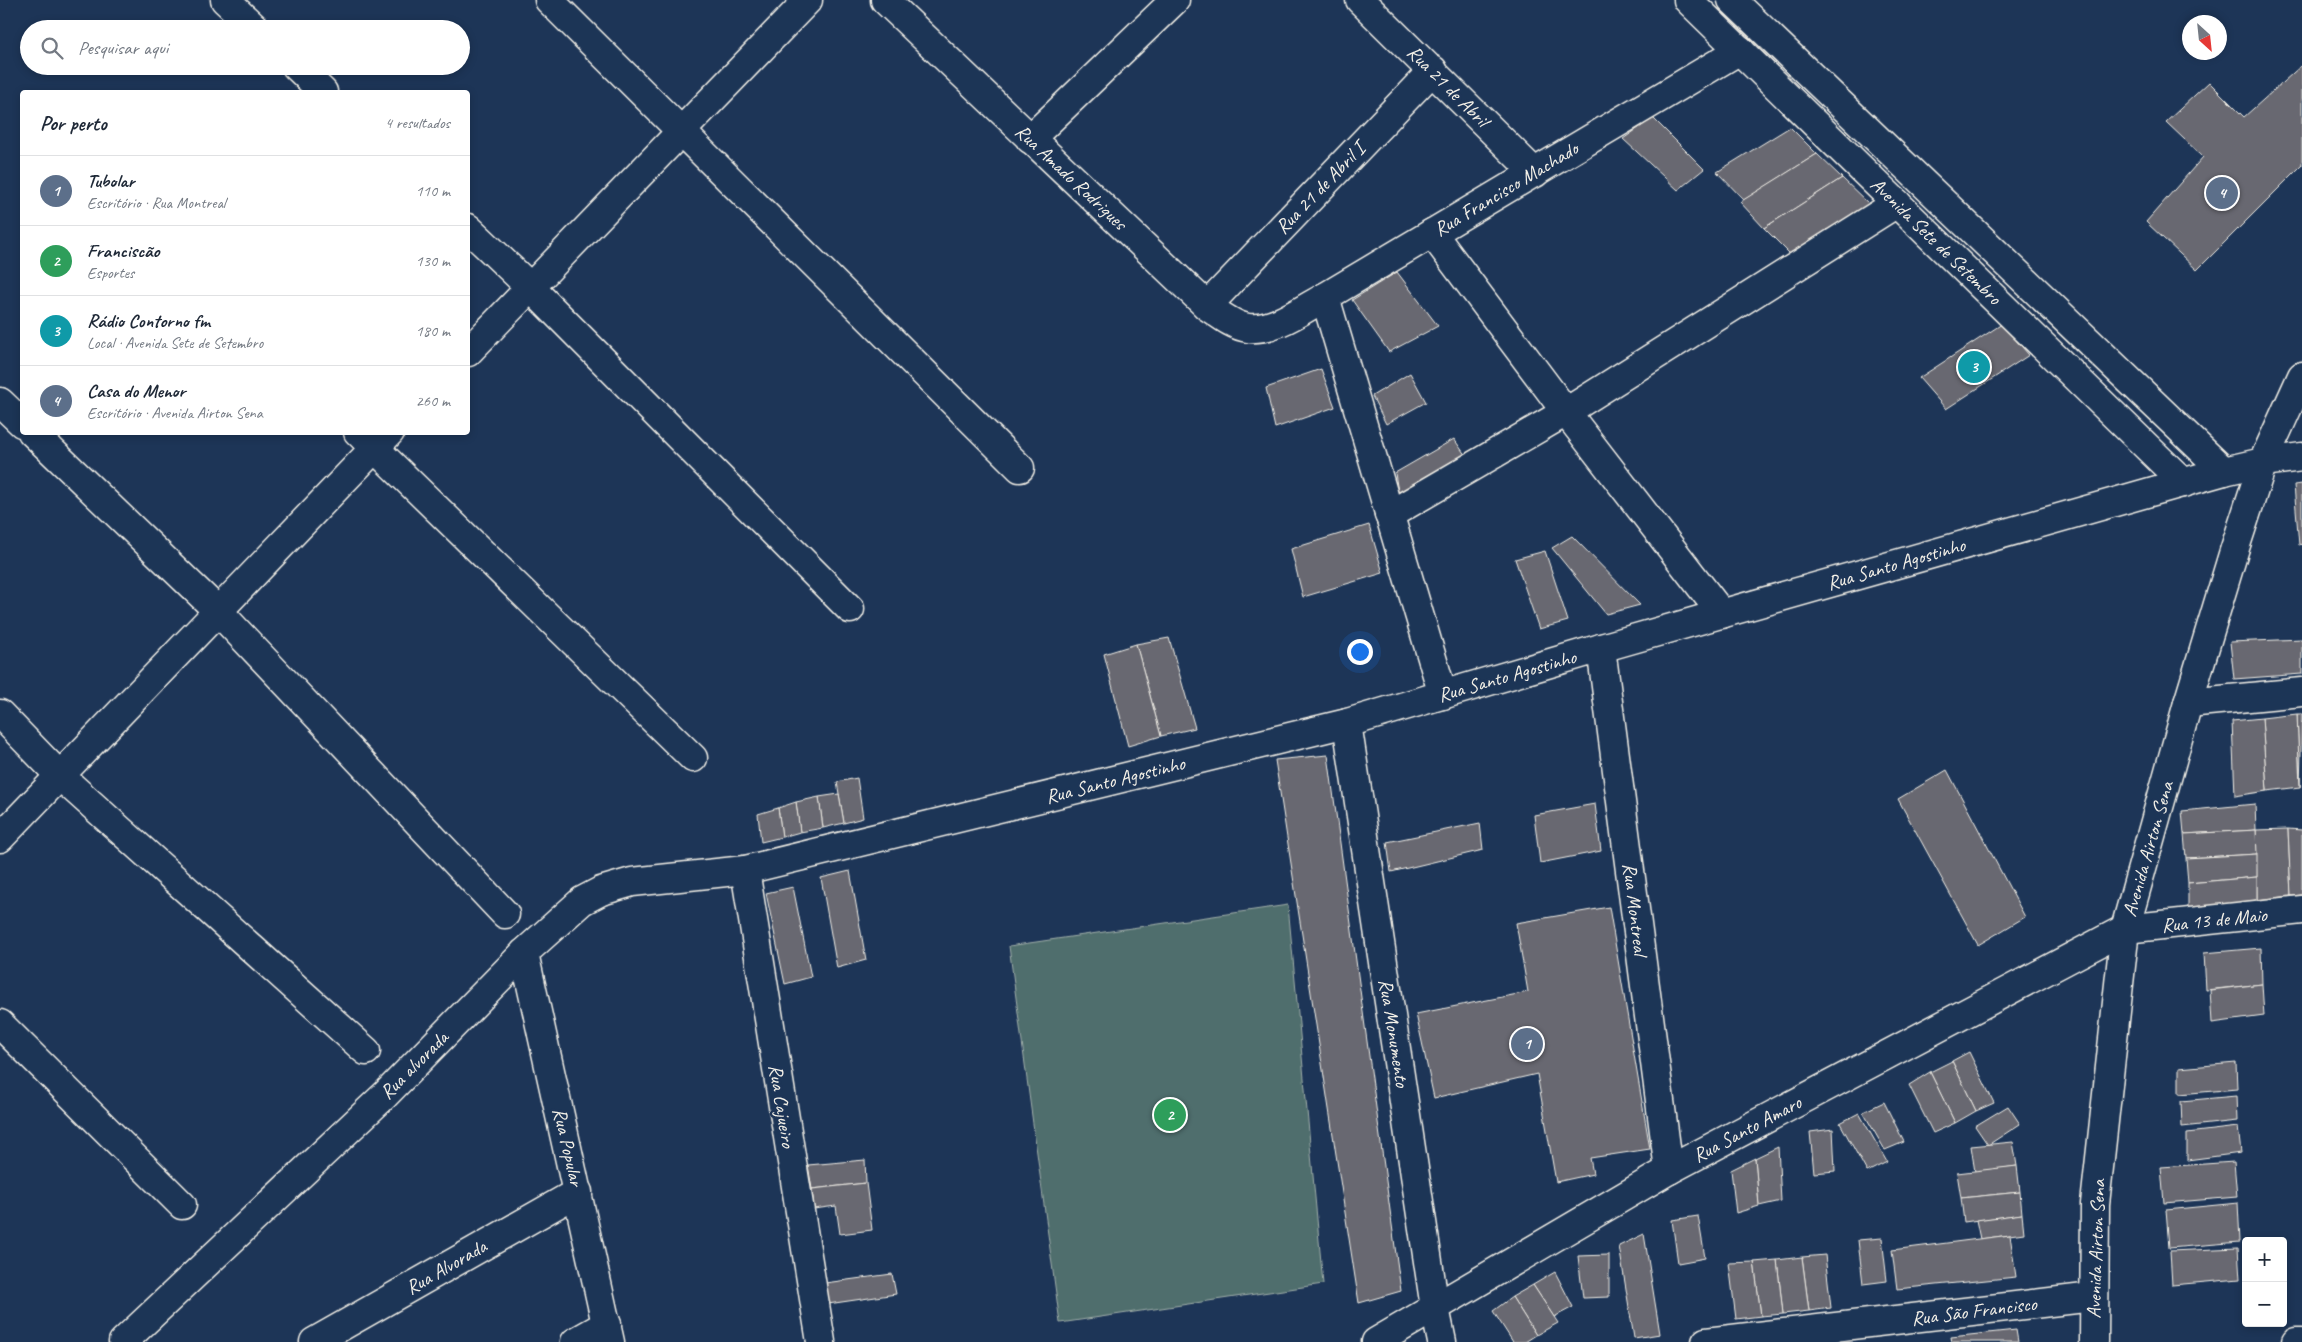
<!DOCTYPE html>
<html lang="pt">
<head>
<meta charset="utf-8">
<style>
	:root { --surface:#fff; --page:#f6f6f7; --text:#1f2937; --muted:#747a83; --line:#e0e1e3; --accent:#84754c }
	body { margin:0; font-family:Caveat,sans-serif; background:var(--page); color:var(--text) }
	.controls { position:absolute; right:15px; bottom:15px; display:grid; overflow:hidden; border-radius:5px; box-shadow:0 2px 8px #0003 }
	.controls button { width:45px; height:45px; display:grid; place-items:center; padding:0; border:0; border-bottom:1px solid var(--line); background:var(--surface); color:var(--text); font:25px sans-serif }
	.compass { position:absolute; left:2182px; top:15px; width:45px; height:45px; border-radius:50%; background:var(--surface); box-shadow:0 2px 8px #0003; rotate:153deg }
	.you { position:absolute; left:1359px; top:651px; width:18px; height:18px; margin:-12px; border:4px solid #fff; border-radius:50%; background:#1a73e8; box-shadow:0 0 0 8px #1a73e833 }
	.badge { display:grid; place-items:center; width:32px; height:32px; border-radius:50%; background:var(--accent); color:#fff; font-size:16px; font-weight:700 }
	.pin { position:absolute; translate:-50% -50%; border:2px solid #fff; box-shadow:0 1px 5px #0006 }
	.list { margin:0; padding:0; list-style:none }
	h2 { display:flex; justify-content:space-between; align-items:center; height:65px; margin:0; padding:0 20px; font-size:21px }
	h2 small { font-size:16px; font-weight:400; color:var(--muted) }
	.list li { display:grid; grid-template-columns:32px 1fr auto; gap:15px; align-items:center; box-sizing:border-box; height:70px; padding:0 20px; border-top:1px solid var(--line) }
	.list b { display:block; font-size:19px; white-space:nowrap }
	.list p { margin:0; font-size:16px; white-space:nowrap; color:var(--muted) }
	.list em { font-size:16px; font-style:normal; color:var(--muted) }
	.icon { flex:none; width:28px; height:28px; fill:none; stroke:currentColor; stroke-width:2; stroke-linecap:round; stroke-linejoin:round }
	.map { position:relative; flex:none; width:2302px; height:1342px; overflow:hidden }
	.search { position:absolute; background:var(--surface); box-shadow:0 2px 8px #0003; left:20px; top:20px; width:450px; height:55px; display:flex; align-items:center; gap:12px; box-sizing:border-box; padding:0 18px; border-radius:28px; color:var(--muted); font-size:19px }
	.panel { position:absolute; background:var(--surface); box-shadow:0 2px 8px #0003; left:20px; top:90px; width:450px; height:345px; border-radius:5px }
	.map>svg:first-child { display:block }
	.green { fill:#4f6e6d; stroke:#a2b0aa }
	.building { fill:#676771; stroke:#f4f1e8 }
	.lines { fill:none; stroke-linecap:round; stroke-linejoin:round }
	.minor-casing { stroke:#f4f1e8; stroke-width:31 }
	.primary-casing { stroke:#f4f1e8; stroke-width:31 }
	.minor { stroke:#1d3557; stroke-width:28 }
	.primary { stroke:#1d3557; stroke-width:28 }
	.labels { text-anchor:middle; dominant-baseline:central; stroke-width:5; stroke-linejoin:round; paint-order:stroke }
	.street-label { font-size:20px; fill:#f4f1e8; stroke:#1d3557 }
</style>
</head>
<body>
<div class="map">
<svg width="2302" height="1342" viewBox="0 0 2302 1342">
	<rect width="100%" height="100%" fill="#1d3557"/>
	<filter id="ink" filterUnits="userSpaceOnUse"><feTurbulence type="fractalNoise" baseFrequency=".02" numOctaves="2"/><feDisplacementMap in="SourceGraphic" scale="10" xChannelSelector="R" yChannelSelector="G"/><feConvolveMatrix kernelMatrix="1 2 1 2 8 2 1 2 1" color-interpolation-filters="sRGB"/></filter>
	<g filter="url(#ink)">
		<path class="green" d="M1288 905 1323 1284 1060 1323 1009 946Z"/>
		<g class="building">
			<path d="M2302 65V165L2197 270 2146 222 2203 157 2166 122 2209 82 2244 117Z"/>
			<path d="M1653 118 1704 169 1678 190 1623 139Z"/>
			<path d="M1790 127 1817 154 1744 200 1717 172Z"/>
			<path d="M1817 154 1842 178 1764 228 1740 202Z"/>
			<path d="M1842 178 1869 204 1791 255 1764 228Z"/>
			<path d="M1397 272 1438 326 1389 352 1352 300Z"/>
			<path d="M2002 324 2029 355 1946 409 1919 378Z"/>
			<path d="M1321 369 1335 407 1275 428 1266 388Z"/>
			<path d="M1410 373 1426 402 1386 424 1372 396Z"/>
			<path d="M1454 439 1468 459 1399 499 1395 473Z"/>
			<path d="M2302 484V544L2299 545 2294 485Z"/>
			<path d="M1369 525 1383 573 1303 597 1291 549Z"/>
			<path d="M1572 536 1640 605 1606 614 1552 548Z"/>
			<path d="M1545 551 1568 621 1539 629 1515 559Z"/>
			<path d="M1169 638 1195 728 1161 736 1136 644Z"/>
			<path d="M2302 639V674L2234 679 2230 642Z"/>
			<path d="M1136 644 1161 736 1128 746 1104 654Z"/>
			<path d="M2297 714H2302L2300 787Z"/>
			<path d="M2297 714 2300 787 2267 791 2262 718Z"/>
			<path d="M2262 718 2267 791 2235 796 2232 721Z"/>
			<path d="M1328 755 1401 1291 1359 1303 1275 760Z"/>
			<path d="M1947 770 2025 917 1978 945 1898 799Z"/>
			<path d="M857 778 863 818 844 823 837 782Z"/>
			<path d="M839 794 844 823 823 828 819 797Z"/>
			<path d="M819 797 823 828 800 832 796 802Z"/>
			<path d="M796 802 800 832 782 837 778 808Z"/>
			<path d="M1595 804 1601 851 1540 863 1534 815Z"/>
			<path d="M2255 804 2256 830 2184 834 2182 811Z"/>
			<path d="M778 808 782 837 761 842 758 814Z"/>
			<path d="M1480 823 1483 850 1391 872 1387 842Z"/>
			<path d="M2288 829 2291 896 2257 900 2256 830Z"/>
			<path d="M2288 829 2302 830V895L2291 896Z"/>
			<path d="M2256 830 2257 854 2186 858 2184 834Z"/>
			<path d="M2257 854V877L2188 883 2186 858Z"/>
			<path d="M850 871 866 960 837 968 821 878Z"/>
			<path d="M2257 877V900L2188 909V883Z"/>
			<path d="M793 887 811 977 785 984 766 893Z"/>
			<path d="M1609 907 1650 1149 1590 1158 1593 1174 1556 1182 1537 1074 1434 1098 1416 1014 1528 992 1516 923Z"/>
			<path d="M2261 948 2262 984 2206 990 2204 953Z"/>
			<path d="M2262 984 2264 1016 2212 1023 2210 990Z"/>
			<path d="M1969 1052 1994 1103 1976 1111 1952 1061Z"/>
			<path d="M1952 1061 1976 1111 1955 1123 1930 1072Z"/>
			<path d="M2236 1063 2237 1089 2179 1094V1068Z"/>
			<path d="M1930 1072 1955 1123 1933 1133 1909 1085Z"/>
			<path d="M2236 1096 2237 1121 2182 1127 2181 1101Z"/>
			<path d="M1884 1102 1904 1142 1885 1150 1863 1112Z"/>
			<path d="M2008 1106 2020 1124 1988 1145 1975 1126Z"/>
			<path d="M1859 1113 1887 1162 1867 1172 1840 1123Z"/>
			<path d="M2238 1127 2241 1153 2187 1160V1133Z"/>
			<path d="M1833 1129 1835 1171 1814 1173 1810 1132Z"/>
			<path d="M2013 1142 2017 1166 1975 1172 1971 1146Z"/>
			<path d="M1778 1147 1781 1201 1759 1206 1755 1158Z"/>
			<path d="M1755 1158 1759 1206 1736 1213 1731 1170Z"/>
			<path d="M865 1160 866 1183 812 1189 808 1165Z"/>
			<path d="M2234 1162 2237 1197 2164 1203 2161 1167Z"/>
			<path d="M2017 1166 2020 1192 1961 1198 1957 1173Z"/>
			<path d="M866 1183 872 1230 840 1234 836 1206 814 1209 812 1189Z"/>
			<path d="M2020 1192 2022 1214 1964 1222 1961 1198Z"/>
			<path d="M2238 1203 2240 1242 2169 1248 2166 1210Z"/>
			<path d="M2022 1214 2024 1233 1980 1239 1976 1220Z"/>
			<path d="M1698 1216 1705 1258 1678 1263 1672 1220Z"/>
			<path d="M1644 1234 1660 1334 1634 1338 1619 1246Z"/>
			<path d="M2010 1235 2016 1277 1897 1289 1892 1250Z"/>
			<path d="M1882 1238 1887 1281 1863 1284 1858 1240Z"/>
			<path d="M2238 1248 2240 1279 2172 1285 2170 1251Z"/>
			<path d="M1609 1255V1297L1583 1298 1578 1256Z"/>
			<path d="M1825 1255 1831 1308 1809 1311 1802 1257Z"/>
			<path d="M1802 1257 1809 1311 1783 1314 1777 1260Z"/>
			<path d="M1777 1260 1783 1314 1761 1316 1754 1262Z"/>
			<path d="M1754 1262 1761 1316 1736 1319 1729 1263Z"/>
			<path d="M1555 1272 1573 1307 1554 1317 1533 1285Z"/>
			<path d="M892 1274 896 1294 828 1304 825 1283Z"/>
			<path d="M1533 1285 1558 1323 1536 1335 1512 1297Z"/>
			<path d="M1512 1297 1536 1335 1525 1342H1513L1493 1311Z"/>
			<path d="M2016 1330 2018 1342H1952L1951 1337Z"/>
		</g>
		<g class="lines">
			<g class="minor-casing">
				<g id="minor">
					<path d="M225 0 256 29"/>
					<path d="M549 0 1020 468"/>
					<path d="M885 0 1207 306C1219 314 1233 326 1248 328 1274 331 1303 309 1325 297L1740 50"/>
					<path d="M1360 0 1535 173"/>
					<path d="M1688 0 2184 483"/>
					<path d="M1732 0 2224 471"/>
					<path d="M296 66 323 92"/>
					<path d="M1030 139 1175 0"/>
					<path d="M468 228 530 287 850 609"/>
					<path d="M1432 233 1566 412 1722 614"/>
					<path d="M1325 297 1443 695"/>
					<path d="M1207 306 1433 70"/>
					<path d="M468 352 808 0"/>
					<path d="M0 402 22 423"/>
					<path d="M32 432 218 611 505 914"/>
					<path d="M358 432 693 758"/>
					<path d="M1389 515 1566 412 1897 203"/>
					<path d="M1601 648 1669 1170"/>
					<path d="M2188 703 2302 692"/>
					<path d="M0 714 60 776 366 1051"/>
					<path d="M1347 723 1435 1308 1442 1342"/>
					<path d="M0 838 390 432"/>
					<path d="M745 870 821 1342"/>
					<path d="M524 953 610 1342"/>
					<path d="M0 1024 182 1205"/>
					<path d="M123 1342 385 1095 524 953 582 901 601 891 632 882 745 870 1347 723 1601 648 2224 471 2263 462 2302 457"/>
					<path d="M314 1342 578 1192"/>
					<path d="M575 1342 607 1324"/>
					<path d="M1376 1342 1669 1170 2125 929 2302 910"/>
					<path d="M1706 1342 2093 1297"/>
					<path d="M2296 1342H2302"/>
				</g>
			</g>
			<g class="primary-casing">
				<path id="primary" d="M2094 1342 2095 1204 2125 929 2188 703 2234 551 2263 462 2302 376"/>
			</g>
			<use href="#minor" class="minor"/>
			<use href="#primary" class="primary"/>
		</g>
	</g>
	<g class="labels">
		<g class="street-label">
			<text transform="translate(1448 86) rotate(45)">Rua 21 de Abril</text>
			<text transform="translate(1071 177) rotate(43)">Rua Amado Rodrigues</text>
			<text transform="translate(1320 188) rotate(-46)">Rua 21 de Abril I</text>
			<text transform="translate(1506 189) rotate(-31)">Rua Francisco Machado</text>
			<text transform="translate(1936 241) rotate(44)">Avenida Sete de Setembro</text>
			<text transform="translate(1896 564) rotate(-16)">Rua Santo Agostinho</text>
			<text transform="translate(1507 676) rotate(-16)">Rua Santo Agostinho</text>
			<text transform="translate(1115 780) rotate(-14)">Rua Santo Agostinho</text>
			<text transform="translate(2148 849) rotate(-74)">Avenida Airton Sena</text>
			<text transform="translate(1635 909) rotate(83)">Rua Montreal</text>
			<text transform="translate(2214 920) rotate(-6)">Rua 13 de Maio</text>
			<text transform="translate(1394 1033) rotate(81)">Rua Monumento</text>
			<text transform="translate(414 1065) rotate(-45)">Rua alvorada</text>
			<text transform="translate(782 1106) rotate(81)">Rua Cajueiro</text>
			<text transform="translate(1747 1129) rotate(-28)">Rua Santo Amaro</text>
			<text transform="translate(568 1147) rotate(77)">Rua Popular</text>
			<text transform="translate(2096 1249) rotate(-88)">Avenida Airton Sena</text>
			<text transform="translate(446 1267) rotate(-30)">Rua Alvorada</text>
			<text transform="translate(1974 1311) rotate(-7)">Rua São Francisco</text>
		</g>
	</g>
</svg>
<div class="controls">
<button>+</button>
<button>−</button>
</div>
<svg class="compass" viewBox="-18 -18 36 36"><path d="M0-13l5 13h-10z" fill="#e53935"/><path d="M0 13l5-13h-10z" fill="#747a83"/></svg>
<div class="you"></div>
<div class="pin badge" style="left:1527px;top:1044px;background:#5c6f8a">1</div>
<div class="pin badge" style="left:1170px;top:1115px;background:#2e9e5b">2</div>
<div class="pin badge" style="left:1974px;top:367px;background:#0f9aa8">3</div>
<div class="pin badge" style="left:2222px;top:193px;background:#5c6f8a">4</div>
<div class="search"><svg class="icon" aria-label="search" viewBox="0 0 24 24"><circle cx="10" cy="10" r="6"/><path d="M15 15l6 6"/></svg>Pesquisar aqui</div>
<section class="panel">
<h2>Por perto<small>4 resultados</small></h2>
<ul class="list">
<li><span class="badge" style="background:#5c6f8a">1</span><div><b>Tubolar</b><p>Escritório · Rua Montreal</p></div><em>110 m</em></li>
<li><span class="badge" style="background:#2e9e5b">2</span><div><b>Franciscão</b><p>Esportes</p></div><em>130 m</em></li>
<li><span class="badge" style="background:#0f9aa8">3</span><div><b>Rádio Contorno fm</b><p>Local · Avenida Sete de Setembro</p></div><em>180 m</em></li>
<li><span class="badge" style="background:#5c6f8a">4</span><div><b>Casa do Menor</b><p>Escritório · Avenida Airton Sena</p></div><em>260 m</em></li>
</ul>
</section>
</div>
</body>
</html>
